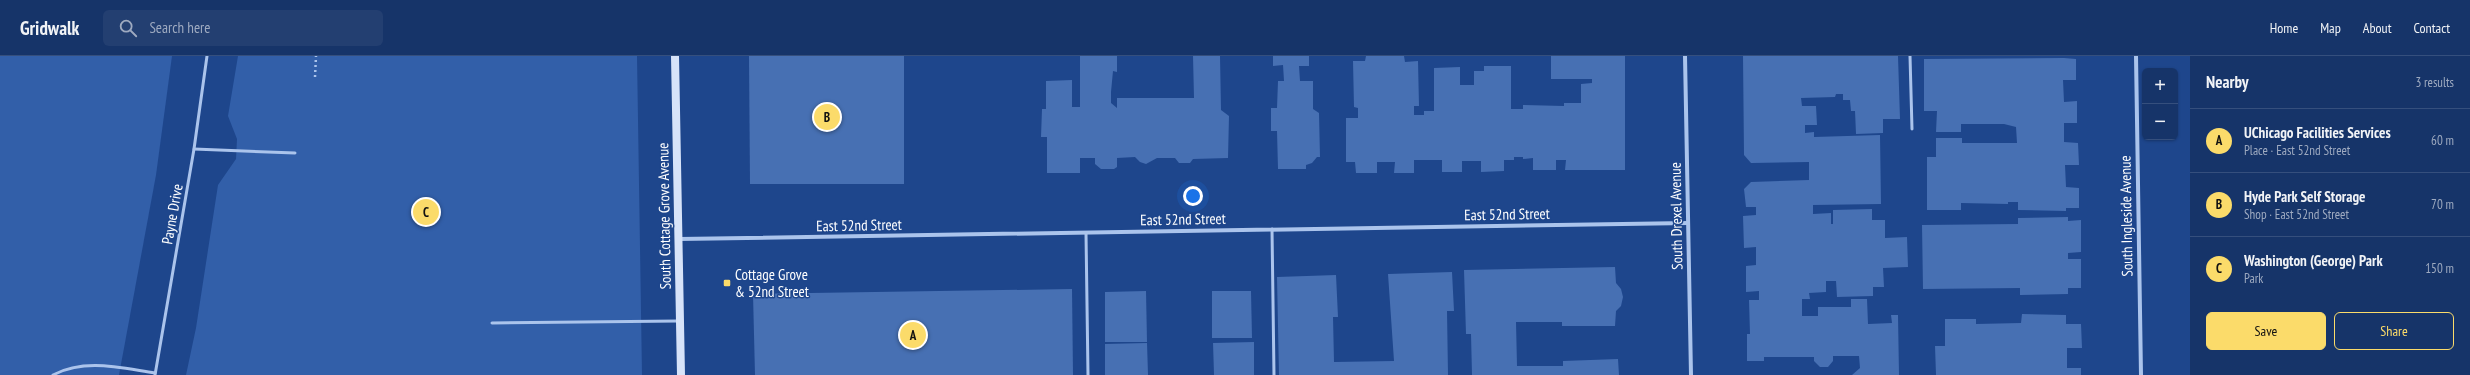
<!DOCTYPE html>
<html lang="en">
<head>
<meta charset="utf-8">
<style>
	:root { --surface:#163469; --page:#233f71; --text:#f1f3f6; --muted:#9eaac0; --line:#354f7d; --accent:#fbdb6a }
	body { margin:0; font-family:"PT Sans Narrow",sans-serif; background:var(--page); color:var(--text) }
	.controls { position:absolute; right:12px; top:12px; display:grid; overflow:hidden; border-radius:6px; box-shadow:0 1px 3px #0004 }
	.controls button { width:36px; height:36px; display:grid; place-items:center; padding:0; border:0; border-bottom:1px solid var(--line); background:var(--surface); color:var(--text); font:20px sans-serif }
	.you { position:absolute; left:1193px; top:140px; width:14px; height:14px; margin:-10px; border:3px solid #fff; border-radius:50%; background:#1a73e8; box-shadow:0 0 0 6px #1a73e833 }
	.badge { display:grid; place-items:center; width:26px; height:26px; border-radius:50%; background:var(--accent); color:#111; font-size:13px; font-weight:700 }
	.pin { position:absolute; translate:-50% -50%; border:2px solid #fff; box-shadow:0 1px 4px #0006 }
	.list { margin:0; padding:0; list-style:none }
	h2 { display:flex; justify-content:space-between; align-items:center; height:52px; margin:0; padding:0 16px; font-size:17px }
	h2 small { font-size:13px; font-weight:400; color:var(--muted) }
	.list li { display:grid; grid-template-columns:26px 1fr auto; gap:12px; align-items:center; box-sizing:border-box; height:64px; padding:0 16px; border-top:1px solid var(--line) }
	.list b { display:block; font-size:15px; white-space:nowrap }
	.list p { margin:0; font-size:13px; white-space:nowrap; color:var(--muted) }
	.list em { font-size:13px; font-style:normal; color:var(--muted) }
	.actions { display:flex; gap:8px; padding:12px 16px }
	.actions a { flex:1; padding:9px 0; border:1px solid var(--accent); border-radius:6px; text-align:center; font-size:14px; color:var(--accent) }
	.actions .main { background:var(--accent); color:#111 }
	.icon { flex:none; width:22px; height:22px; fill:none; stroke:currentColor; stroke-width:2; stroke-linecap:round; stroke-linejoin:round }
	.map { position:relative; flex:none; width:2190px; height:319px; overflow:hidden }
	header { display:flex; align-items:center; gap:24px; box-sizing:border-box; height:56px; padding:0 20px; background:var(--surface); border-bottom:1px solid var(--line) }
	header strong { font-size:19px }
	nav { display:flex; gap:22px; margin-inline-start:auto; font-size:14px }
	.search { width:280px; height:36px; background:var(--page); display:flex; align-items:center; gap:10px; box-sizing:border-box; padding:0 14px; border-radius:6px; color:var(--muted); font-size:15px }
	main { display:flex }
	aside { flex:1; background:var(--surface) }
	.map>svg:first-child { display:block }
	.green { fill:#325fa9 }
	.building { fill:#4770b3 }
	.lines { fill:none; stroke-linecap:round; stroke-linejoin:round }
	.path { stroke:#abc4ec; stroke-width:2.5; stroke-dasharray:2 3; stroke-linecap:butt }
	.lane { stroke:#abc4ec; stroke-width:3 }
	.street { stroke:#abc4ec; stroke-width:4 }
	.secondary { stroke:#d7e3f9; stroke-width:8 }
	.poi-dot { fill:#fbdb6a; stroke:#1e468c; stroke-width:1.5 }
	.labels { text-anchor:middle; dominant-baseline:central; stroke-width:3; stroke-linejoin:round; paint-order:stroke }
	.street-label { font-size:15px; fill:#fff; stroke:#1e468c }
	.poi-label { font-size:15px; fill:#fff; stroke:#1e468c; text-anchor:start }
</style>
</head>
<body>
<header>
<strong>Gridwalk</strong>
<div class="search"><svg class="icon" aria-label="search" viewBox="0 0 24 24"><circle cx="10" cy="10" r="6"/><path d="M15 15l6 6"/></svg>Search here</div>
<nav><a>Home</a><a>Map</a><a>About</a><a>Contact</a></nav>
</header>
<main>
<div class="map">
<svg width="2190" height="319" viewBox="0 0 2190 319">
	<rect width="100%" height="100%" fill="#1e468c"/>
	<g class="green">
		<path d="M0 0H172L156 119 119 319H0Z"/>
		<path d="M238 0H637L642 319H186L196 272 218 129 236 103 237 83 228 60Z"/>
	</g>
	<g class="building">
		<path d="M749 0H904V128H750Z"/>
		<path d="M1080 0H1117V16L1113 15 1111 36V47L1117 52V42H1194L1193 0H1220L1221 54 1229 60 1228 102 1193 103 1190 107H1179L1175 102H1157L1146 108 1140 106 1135 101 1117 102V111L1114 113H1101L1095 108V102H1080V117H1047V81H1041L1042 53H1046V25L1072 24V51H1080Z"/>
		<path d="M1273 0H1309V10H1299L1300 25H1313V53L1319 57 1320 101H1317L1312 107 1306 109V113H1278L1277 75H1271V52H1277L1278 25H1284L1283 9 1273 10Z"/>
		<path d="M1366 0H1404L1405 6 1418 5 1419 50H1414V59H1424V55H1434V12L1460 11V29H1474V15H1484V10H1511V53H1523V49L1564 50V47H1581V28L1592 27V23H1551V0H1625V114H1565L1566 104H1556V114H1533V102L1523 103V101H1514V104H1504V115L1481 116V105H1462V116H1442V104H1414V117H1394L1395 106H1377V117H1356L1355 106H1346V62H1358V52L1354 51 1353 5H1365Z"/>
		<path d="M1743 0H1898L1900 63H1883V77L1856 78 1855 55H1851L1850 44H1843V38H1836L1835 41 1801 42 1802 50H1816L1817 69H1805V77L1814 76V81L1880 79 1881 148 1813 149V158L1831 157V168H1833V154L1872 153V164H1885V182L1907 181 1908 211 1883 212 1884 231H1873V240L1837 241 1836 225H1826V236L1809 237 1810 243H1802V260H1818V251H1851V243H1867L1868 268 1892 267 1891 259H1898L1899 319H1852L1860 312 1859 300H1833V305L1828 311H1820L1814 305V301H1764V305H1747V278H1750L1749 244H1759V235L1746 236V210L1756 209V191L1744 192 1743 160 1756 159V151H1746L1744 133 1751 126 1809 124V106L1751 107 1744 99Z"/>
		<path d="M2064 2 2076 3V24H2063L2064 46 2077 45V67H2064V86L2078 87 2079 109H2065L2066 131 2079 132V152H2066V155L2018 154V146H2008V148L1961 147V154H1927V101H1936V82H1962V87H2017L2016 71 2004 68H1961V76H1936L1937 55H1924V3Z"/>
		<path d="M2068 161V165L2081 164V196L2068 197V203H2081V232H2068V238L2020 239V232L1923 233 1922 169 2018 168V162Z"/>
		<path d="M1615 211 1616 227 1621 233 1623 241 1621 250 1616 255 1615 270H1562V266H1516L1517 310H1563V305L1618 303 1619 319H1472L1471 278H1466L1464 214Z"/>
		<path d="M1452 216 1454 255H1447L1448 319H1279L1277 221 1336 219 1338 261H1333L1334 306 1394 305 1388 218Z"/>
		<path d="M1072 233 1073 319H755L753 238Z"/>
		<path d="M1146 235 1147 286H1105V236Z"/>
		<path d="M1212 235H1251L1252 282H1212Z"/>
		<path d="M2022 258 2066 259V268H2081L2082 292H2067V312H2081V319H1936L1935 290H1945V263H1976V268L2021 267Z"/>
		<path d="M1254 286V319H1214L1213 287Z"/>
		<path d="M1147 287 1148 319H1105V288Z"/>
	</g>
	<g class="lines">
		<path class="path" d="M315 21 316 0"/>
		<g class="lane">
			<path d="M1910 0 1912 73"/>
			<path d="M194 93 295 97"/>
			<path d="M1272 173 1274 319"/>
			<path d="M1086 177 1088 319"/>
			<path d="M492 267 678 265"/>
			<path d="M53 319C85 302 121 312 155 317"/>
			<path d="M155 319 194 93 207 0"/>
		</g>
		<g class="street">
			<path d="M1685 0 1691 319"/>
			<path d="M2136 0 2141 319"/>
			<path d="M679 183 1688 167"/>
		</g>
		<path class="secondary" d="M675 0 681 319"/>
	</g>
	<rect class="poi-dot" x="723" y="223" width="8" height="8" rx="2"/>
	<g class="labels">
		<g class="street-label">
			<text transform="translate(172 158) rotate(-80)">Payne Drive</text>
			<text transform="translate(1507 158) rotate(-1)">East 52nd Street</text>
			<text transform="translate(664 160) rotate(-91)">South Cottage Grove Avenue</text>
			<text transform="translate(1676 160) rotate(-91)">South Drexel Avenue</text>
			<text transform="translate(2126 160) rotate(-91)">South Ingleside Avenue</text>
			<text transform="translate(1183 163) rotate(-1)">East 52nd Street</text>
			<text transform="translate(859 169) rotate(-1)">East 52nd Street</text>
		</g>
		<g class="poi-label">
			<text x="735" y="218">Cottage Grove<tspan x="735" dy="17">&amp; 52nd Street</tspan></text>
		</g>
	</g>
</svg>
<div class="controls">
<button>+</button>
<button>−</button>
</div>
<div class="you"></div>
<div class="pin badge" style="left:913px;top:279px">A</div>
<div class="pin badge" style="left:827px;top:61px">B</div>
<div class="pin badge" style="left:426px;top:156px">C</div>
</div>
<aside>
<h2>Nearby<small>3 results</small></h2>
<ul class="list">
<li><span class="badge">A</span><div><b>UChicago Facilities Services</b><p>Place · East 52nd Street</p></div><em>60 m</em></li>
<li><span class="badge">B</span><div><b>Hyde Park Self Storage</b><p>Shop · East 52nd Street</p></div><em>70 m</em></li>
<li><span class="badge">C</span><div><b>Washington (George) Park</b><p>Park</p></div><em>150 m</em></li>
</ul>
<div class="actions"><a class="main">Save</a><a>Share</a></div>
</aside>
</main>
</body>
</html>
